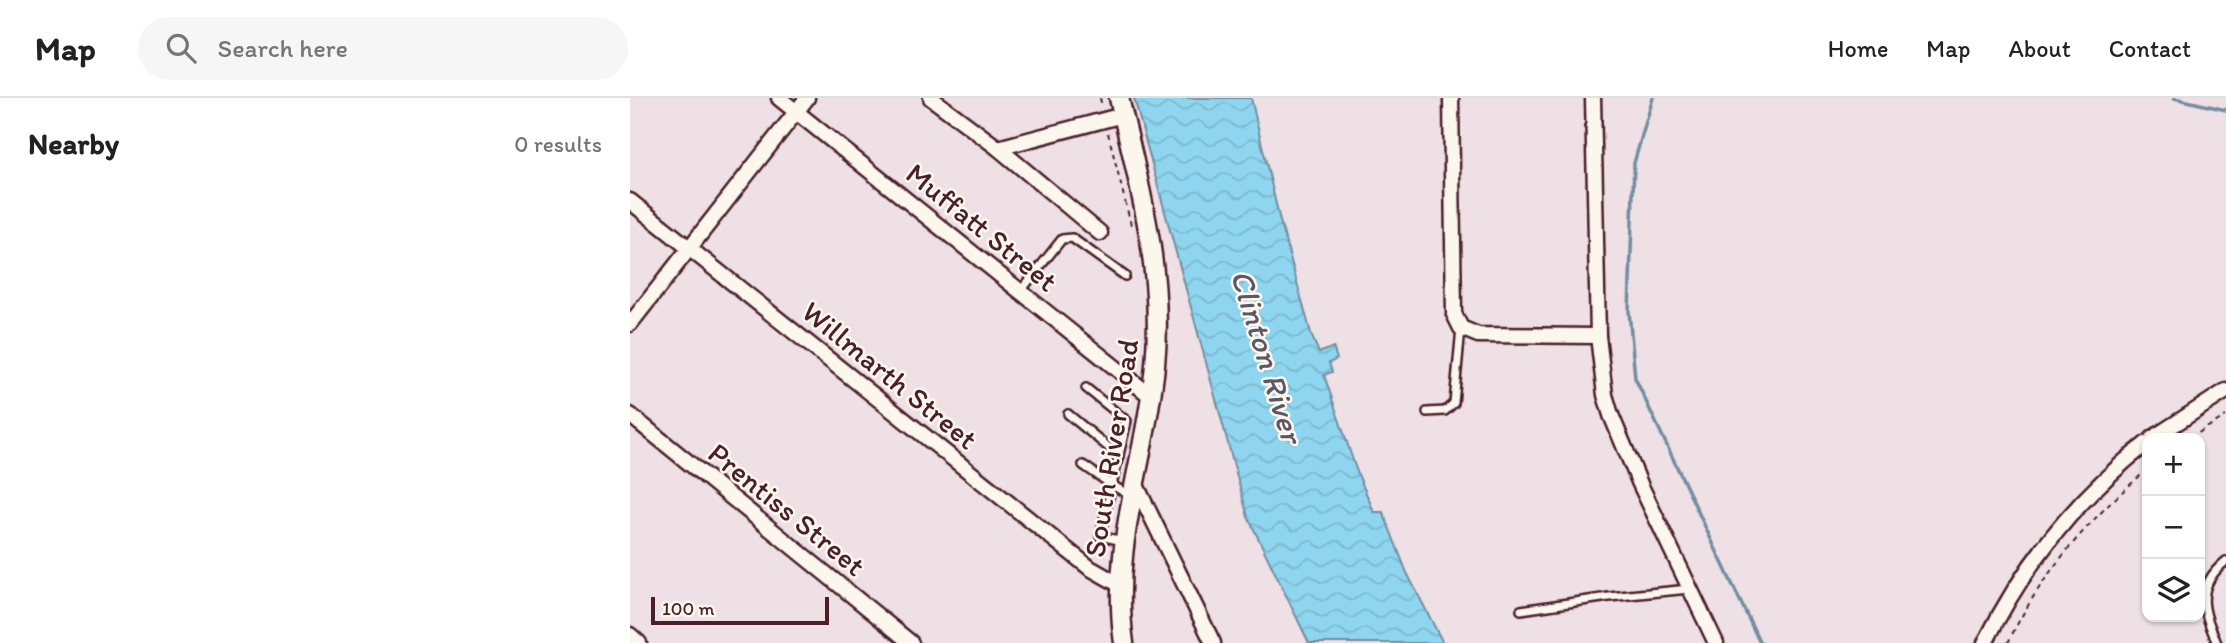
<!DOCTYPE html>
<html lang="en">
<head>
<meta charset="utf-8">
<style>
	:root { --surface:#fff; --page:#f6f6f6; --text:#222; --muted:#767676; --line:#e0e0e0 }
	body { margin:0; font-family:Itim,sans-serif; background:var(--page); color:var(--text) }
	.controls { position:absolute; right:21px; bottom:21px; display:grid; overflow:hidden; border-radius:14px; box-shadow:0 2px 5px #0004 }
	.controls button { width:63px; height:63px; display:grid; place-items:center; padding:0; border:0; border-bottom:2px solid var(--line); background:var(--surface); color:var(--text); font:35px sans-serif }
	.scale { position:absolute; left:21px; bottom:18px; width:178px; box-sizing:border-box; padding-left:7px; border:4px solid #4a1f2b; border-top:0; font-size:19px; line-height:24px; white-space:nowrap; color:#4a1f2b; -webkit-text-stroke:5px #fbf7ec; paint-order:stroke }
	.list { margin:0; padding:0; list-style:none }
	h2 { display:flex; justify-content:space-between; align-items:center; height:91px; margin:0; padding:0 28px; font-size:30px }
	h2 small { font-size:23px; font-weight:400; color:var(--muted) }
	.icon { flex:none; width:38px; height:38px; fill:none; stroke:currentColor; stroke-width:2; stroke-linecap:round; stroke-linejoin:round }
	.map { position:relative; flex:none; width:1596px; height:545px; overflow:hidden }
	header { display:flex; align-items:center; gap:42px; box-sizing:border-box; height:98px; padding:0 35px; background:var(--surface); border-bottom:2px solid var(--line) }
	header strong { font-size:33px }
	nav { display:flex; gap:38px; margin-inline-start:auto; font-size:24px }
	.search { width:490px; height:63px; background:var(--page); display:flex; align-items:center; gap:18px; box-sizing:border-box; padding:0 24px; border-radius:38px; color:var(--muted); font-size:26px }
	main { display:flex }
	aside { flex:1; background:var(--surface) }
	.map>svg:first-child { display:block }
	.water { fill:url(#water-waves); stroke:#738da1; stroke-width:2 }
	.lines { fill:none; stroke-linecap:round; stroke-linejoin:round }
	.stream { stroke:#738da1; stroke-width:3.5 }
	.service-casing { stroke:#4a1f2b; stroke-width:12 }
	.minor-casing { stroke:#4a1f2b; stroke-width:19 }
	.tertiary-casing { stroke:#4a1f2b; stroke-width:23 }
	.path { stroke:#4a1f2b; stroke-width:2; stroke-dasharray:5 5; stroke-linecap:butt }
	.service { stroke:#fbf7ec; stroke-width:7 }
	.minor { stroke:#fbf7ec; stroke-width:14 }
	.tertiary { stroke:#fbf7ec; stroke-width:18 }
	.labels { text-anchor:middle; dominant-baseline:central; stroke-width:5; stroke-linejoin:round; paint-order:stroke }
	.street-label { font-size:30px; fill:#4a1f2b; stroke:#fbf7ec }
	.water-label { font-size:32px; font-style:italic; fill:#5e5666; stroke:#fbf7ec }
</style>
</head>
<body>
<header>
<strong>Map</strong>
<div class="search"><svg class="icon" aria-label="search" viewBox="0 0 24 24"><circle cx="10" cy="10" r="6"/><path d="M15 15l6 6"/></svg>Search here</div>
<nav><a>Home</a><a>Map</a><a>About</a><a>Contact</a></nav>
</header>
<main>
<aside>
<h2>Nearby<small>0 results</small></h2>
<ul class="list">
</ul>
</aside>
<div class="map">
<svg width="1596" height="545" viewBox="0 0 1596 545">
	<defs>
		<pattern id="water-waves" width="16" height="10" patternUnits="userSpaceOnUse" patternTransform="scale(1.75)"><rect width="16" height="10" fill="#8ed6ef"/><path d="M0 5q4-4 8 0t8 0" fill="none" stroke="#7cb7cd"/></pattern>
	</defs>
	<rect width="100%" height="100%" fill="#eee0e5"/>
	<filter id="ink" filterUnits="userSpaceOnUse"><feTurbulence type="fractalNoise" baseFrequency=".0143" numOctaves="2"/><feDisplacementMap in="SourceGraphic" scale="14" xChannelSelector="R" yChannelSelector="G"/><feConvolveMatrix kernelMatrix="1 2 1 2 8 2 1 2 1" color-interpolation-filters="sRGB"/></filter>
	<g filter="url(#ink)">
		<path class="water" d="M504 0H621L650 123 682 239 689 255 703 249 707 261 699 265 702 274 694 277 727 374 744 414H753L777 475 813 545H679L618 419Z"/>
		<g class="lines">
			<g class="stream">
				<path d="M1023 0 1004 65 999 213 1005 280 1130 545"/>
				<path d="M1544 0 1596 12"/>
			</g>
			<g class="service-casing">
				<g id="service">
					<path d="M390 194 432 141 442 140 495 178"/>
					<path d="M797 314 815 313 824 305 831 230"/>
					<path d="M438 316 489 358"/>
					<path d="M453 367 482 387 497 323 456 290"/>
					<path d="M493 443 470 438 482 387 501 398"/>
					<path d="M891 512 979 499 1059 491"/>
					<path d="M1587 545C1573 512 1564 489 1596 463"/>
				</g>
			</g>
			<g class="minor-casing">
				<g id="minor">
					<path d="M149 0 522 299"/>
					<path d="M301 0 368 50 470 135"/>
					<path d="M821 0 824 216 831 230 848 237 968 238"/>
					<path d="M963 0 968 238 975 297 981 317 1010 386 1086 545"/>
					<path d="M368 50 493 17"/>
					<path d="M0 103 460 470 490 487"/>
					<path d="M0 226 177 0"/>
					<path d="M0 317 281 545"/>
					<path d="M1523 340 1596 293"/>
					<path d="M505 385 583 545"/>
					<path d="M0 537 9 545"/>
					<path d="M1355 545C1394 466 1448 399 1517 345"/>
				</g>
			</g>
			<g class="tertiary-casing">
				<path id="tertiary" d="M489 0C510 89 534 175 525 267 516 364 480 445 494 545"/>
			</g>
			<g class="path">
				<path d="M470 0 472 9"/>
				<path d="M478 35 502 131"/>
				<path d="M1560 340 1596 318"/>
				<path d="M1378 545C1409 478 1461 419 1517 372"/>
			</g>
			<use href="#service" class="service"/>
			<use href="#minor" class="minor"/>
			<use href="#tertiary" class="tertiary"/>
		</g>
	</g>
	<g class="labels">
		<g class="street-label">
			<text transform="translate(352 129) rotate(39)">Muffatt Street</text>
			<text transform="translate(260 277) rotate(39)">Willmarth Street</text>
			<text transform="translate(481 350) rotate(-81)">South River Road</text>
			<text transform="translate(157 411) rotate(39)">Prentiss Street</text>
		</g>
		<g class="water-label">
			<text transform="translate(637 258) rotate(73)">Clinton River</text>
		</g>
	</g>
</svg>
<div class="controls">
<button>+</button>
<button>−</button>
<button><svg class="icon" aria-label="layers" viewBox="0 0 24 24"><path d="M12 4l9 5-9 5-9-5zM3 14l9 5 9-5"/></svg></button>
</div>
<div class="scale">100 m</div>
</div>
</main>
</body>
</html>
